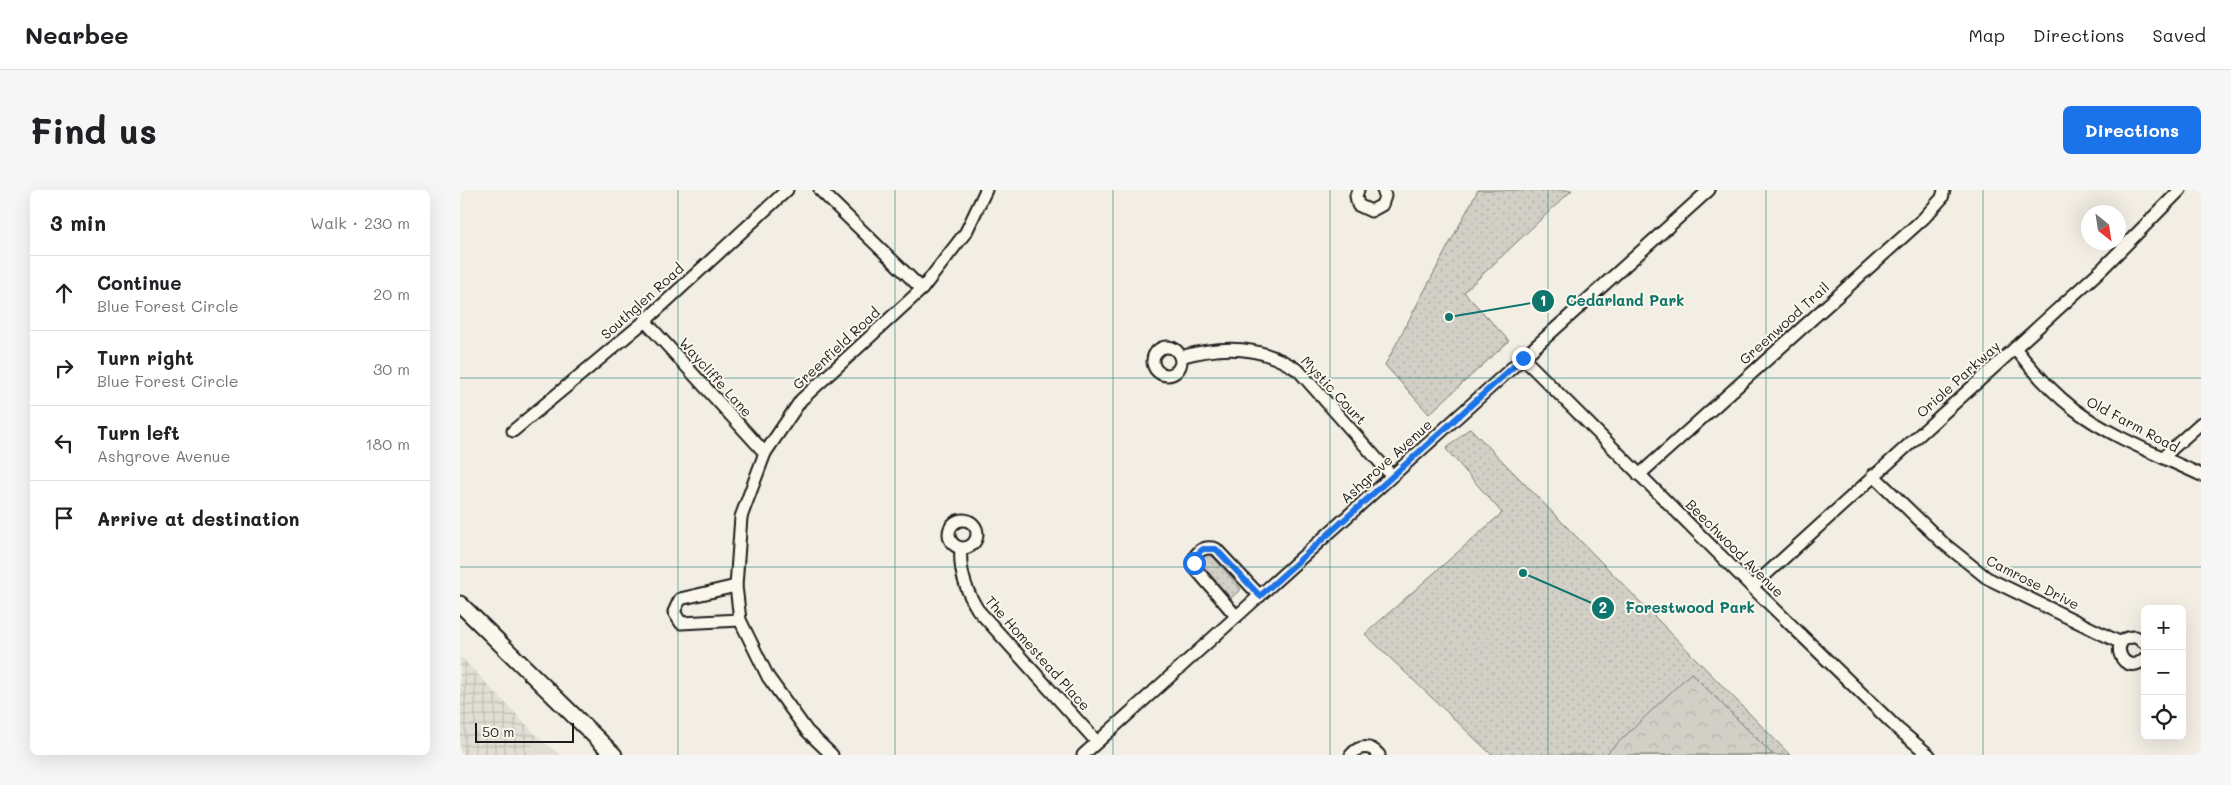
<!DOCTYPE html>
<html lang="en">
<head>
<meta charset="utf-8">
<style>
	:root { --surface:#fff; --page:#f6f6f6; --text:#202124; --muted:#757577; --line:#e0e0e0; --accent:#1a73e8 }
	body { margin:0; font-family:Mali,sans-serif; background:var(--page); color:var(--text) }
	.controls { position:absolute; right:15px; bottom:15px; display:grid; overflow:hidden; border-radius:8px; box-shadow:0 5px 20px #0002 }
	.controls button { width:45px; height:45px; display:grid; place-items:center; padding:0; border:0; border-bottom:1px solid var(--line); background:var(--surface); color:var(--text); font:25px sans-serif }
	.compass { position:absolute; left:1621px; top:15px; width:45px; height:45px; border-radius:50%; background:var(--surface); box-shadow:0 5px 20px #0002; rotate:150deg }
	.scale { position:absolute; left:15px; bottom:12px; width:99px; box-sizing:border-box; padding-left:5px; border:2px solid #1c1c1c; border-top:0; font-size:14px; line-height:18px; white-space:nowrap; color:#1c1c1c; -webkit-text-stroke:4px #fbf7ec; paint-order:stroke }
	.stop { position:absolute; width:15px; height:15px; margin:-11px; border:4px solid #1a73e8; border-radius:50%; background:#fff }
	.stop.end { background:#1a73e8; border-color:#fff; box-shadow:0 1px 5px #0008 }
	.list { margin:0; padding:0; list-style:none }
	h2 { display:flex; justify-content:space-between; align-items:center; height:65px; margin:0; padding:0 20px; font-size:21px }
	h2 small { font-size:16px; font-weight:400; color:var(--muted) }
	.list li { display:grid; grid-template-columns:32px 1fr auto; gap:15px; align-items:center; box-sizing:border-box; height:75px; padding:0 20px; border-top:1px solid var(--line) }
	.list b { display:block; font-size:19px; white-space:nowrap }
	.list p { margin:0; font-size:16px; white-space:nowrap; color:var(--muted) }
	.list em { font-size:16px; font-style:normal; color:var(--muted) }
	.icon { flex:none; width:28px; height:28px; fill:none; stroke:currentColor; stroke-width:2; stroke-linecap:round; stroke-linejoin:round }
	.map { position:relative; flex:none; width:1741px; height:565px; overflow:hidden; border-radius:8px }
	header { display:flex; align-items:center; gap:30px; box-sizing:border-box; height:70px; padding:0 25px; background:var(--surface); border-bottom:1px solid var(--line) }
	header strong { font-size:24px }
	nav { display:flex; gap:28px; margin-inline-start:auto; font-size:18px }
	.intro { display:flex; align-items:center; justify-content:space-between; box-sizing:border-box; height:120px; padding:0 30px }
	h1 { margin:0; font-size:35px }
	.button { padding:12px 22px; border-radius:8px; background:var(--accent); color:#fff; font-size:18px; font-weight:700 }
	main { display:flex; gap:30px; padding:0 30px }
	aside { flex:1; background:var(--surface); border-radius:8px; box-shadow:0 5px 20px #0002 }
	.map>svg:first-child { display:block }
	.built { fill:#e2ded5 }
	.industrial { fill:url(#industrial-grid) }
	.grass { fill:url(#grass-dots); stroke:#777671 }
	.forest { fill:url(#forest-crowns); stroke:#777671 }
	.lines { fill:none; stroke-linecap:round; stroke-linejoin:round }
	.street-casing { stroke:#1c1c1c; stroke-width:15 }
	.secondary-casing { stroke:#1c1c1c; stroke-width:19 }
	.street { stroke:#fbf7ec; stroke-width:11 }
	.secondary { stroke:#fbf7ec; stroke-width:15 }
	.route { stroke:#1a73e8; stroke-width:6 }
	.grid { fill:none; stroke:#0f766e; stroke-width:1; stroke-opacity:0.55 }
	.labels { text-anchor:middle; dominant-baseline:central; stroke-width:4; stroke-linejoin:round; paint-order:stroke }
	.street-label { font-size:14px; fill:#1c1c1c; stroke:#fbf7ec }
	.leader { fill:none; stroke:#0f766e; stroke-width:2 }
	.callout-dot { fill:#0f766e; stroke:#fbf7ec; stroke-width:2 }
	.mark-label { font-size:15px; text-anchor:middle; font-weight:bold; fill:#fff }
	.callout-label { font-size:15px; text-anchor:middle; font-weight:bold; fill:#0f766e; stroke:#fbf7ec; stroke-width:4; stroke-linejoin:round; paint-order:stroke }
</style>
</head>
<body>
<header>
<strong>Nearbee</strong>
<nav><a>Map</a><a>Directions</a><a>Saved</a></nav>
</header>
<div class="intro"><h1>Find us</h1><a class="button">Directions</a></div>
<main>
<aside>
<h2>3 min<small>Walk · 230 m</small></h2>
<ul class="list">
<li><svg class="icon" aria-label="ahead" viewBox="0 0 24 24"><path d="M12 20V5M6 11l6-6 6 6"/></svg><div><b>Continue</b><p>Blue Forest Circle</p></div><em>20 m</em></li>
<li><svg class="icon" aria-label="right" viewBox="0 0 24 24"><path d="M7 20v-9h11M14 6l5 5-5 5"/></svg><div><b>Turn right</b><p>Blue Forest Circle</p></div><em>30 m</em></li>
<li><svg class="icon" aria-label="left" viewBox="0 0 24 24"><path d="M17 20v-9H6M10 6l-5 5 5 5"/></svg><div><b>Turn left</b><p>Ashgrove Avenue</p></div><em>180 m</em></li>
<li><svg class="icon" aria-label="arrive" viewBox="0 0 24 24"><path d="M6 21V4h12l-3 4 3 4H6"/></svg><div><b>Arrive at destination</b></div></li>
</ul>
</aside>
<div class="map">
<svg width="1741" height="565" viewBox="0 0 1741 565">
	<defs>
		<pattern id="industrial-grid" width="8" height="8" patternUnits="userSpaceOnUse" patternTransform="scale(1.25)"><rect width="8" height="8" fill="#e2ded5"/><path d="M0 4h8M4 0v8" fill="none" stroke="#c1beb6"/></pattern>
		<pattern id="grass-dots" width="8" height="8" patternUnits="userSpaceOnUse" patternTransform="scale(1.25)"><rect width="8" height="8" fill="#d2cfc6"/><path d="M2 2h.1M6 6h.1" fill="none" stroke="#b4b1aa" stroke-width="1.8" stroke-linecap="round"/></pattern>
		<pattern id="forest-crowns" width="20" height="18" patternUnits="userSpaceOnUse" patternTransform="scale(1.25)"><rect width="20" height="18" fill="#d2cfc6"/><path d="M2 6a3 3 0 1 1 6 0M12 15a3 3 0 1 1 6 0" fill="none" stroke="#b4b1aa"/></pattern>
	</defs>
	<rect width="100%" height="100%" fill="#f2eee4"/>
	<filter id="ink" filterUnits="userSpaceOnUse"><feTurbulence type="fractalNoise" baseFrequency=".02" numOctaves="2"/><feDisplacementMap in="SourceGraphic" scale="10" xChannelSelector="R" yChannelSelector="G"/><feConvolveMatrix kernelMatrix="1 2 1 2 8 2 1 2 1" color-interpolation-filters="sRGB"/></filter>
	<g filter="url(#ink)">
		<path class="built" d="M78 547 100 565H67Z"/>
		<path class="industrial" d="M0 466 78 547 67 565H0Z"/>
		<g class="grass">
			<path d="M1018 0H1112L1004 102 1049 151 969 224 925 175Z"/>
			<path d="M1010 238 1330 565H1032L905 444 1042 323 986 259Z"/>
			<path d="M747 364 753 367 781 399 771 408 741 374 742 367Z"/>
		</g>
		<path class="forest" d="M1231 483 1313 565H1145Z"/>
		<g class="lines">
			<g class="street-casing">
				<g id="street">
					<path d="M360 0 462 99"/>
					<path d="M898 0 896 6 898 15 911 21 922 15 925 6 923 0"/>
					<path d="M185 131 305 263"/>
					<circle cx="707" cy="171" r="14"/>
					<path d="M1555 158C1572 180 1592 202 1614 219 1649 246 1701 266 1741 285"/>
					<path d="M720 167C763 155 802 155 839 181L932 286"/>
					<path d="M1063 168 1292 397 1438 539 1469 565"/>
					<path d="M53 241 185 131 327 0"/>
					<path d="M1703 267 1741 233"/>
					<path d="M1179 285 1464 28 1482 8 1484 0"/>
					<path d="M1413 285 1482 352 1527 388 1661 453"/>
					<circle cx="503" cy="344" r="14"/>
					<path d="M501 359C499 381 506 401 518 420L637 552"/>
					<path d="M276 396 220 409 214 422 221 433 280 430"/>
					<path d="M1292 397 1642 79 1720 0"/>
					<path d="M776 426 734 377C732 363 743 355 756 359L800 406"/>
					<path d="M1685 453 1676 447C1645 445 1663 491 1685 468"/>
					<path d="M372 565 347 541 308 487 280 430 276 396 281 327 305 263 341 210 462 99 506 42 526 0"/>
					<path d="M623 565 1249 0"/>
					<path d="M891 565C899 555 911 555 919 565"/>
				</g>
			</g>
			<g class="secondary-casing">
				<path id="secondary" d="M0 414 154 565"/>
			</g>
			<use href="#street" class="street"/>
			<use href="#secondary" class="secondary"/>
		</g>
	</g>
	<g class="lines" filter="url(#ink)">
		<path class="route" d="M734 373 736 365 743 359H756L800 406 1063 168"/>
	</g>
	<path class="grid" d="M218 0V565M435 0V565M653 0V565M870 0V565M1088 0V565M1306 0V565M1523 0V565M0 188H1741M0 377H1741"/>
	<g class="labels">
		<g class="street-label">
			<text transform="translate(182 111) rotate(-42)">Southglen Road</text>
			<text transform="translate(1324 133) rotate(-42)">Greenwood Trail</text>
			<text transform="translate(376 158) rotate(-43)">Greenfield Road</text>
			<text transform="translate(256 187) rotate(48)">Waycliffe Lane</text>
			<text transform="translate(1498 189) rotate(-42)">Oriole Parkway</text>
			<text transform="translate(874 200) rotate(47)">Mystic Court</text>
			<text transform="translate(1673 234) rotate(28)">Old Farm Road</text>
			<text transform="translate(926 271) rotate(-42)">Ashgrove Avenue</text>
			<text transform="translate(1275 358) rotate(45)">Beechwood Avenue</text>
			<text transform="translate(1573 392) rotate(27)">Camrose Drive</text>
			<text transform="translate(578 463) rotate(48)">The Homestead Place</text>
		</g>
	</g>
	<path class="leader" d="M989 127L1083 111M1063 383L1143 418"/>
	<g class="callout-dot">
		<circle cx="989" cy="127" r="5"/>
		<circle cx="1063" cy="383" r="5"/>
		<circle cx="1083" cy="111" r="12"/>
		<circle cx="1143" cy="418" r="12"/>
	</g>
	<g class="mark-label">
		<text x="1083" y="116">1</text>
		<text x="1143" y="423">2</text>
	</g>
	<g class="callout-label">
		<text x="1165" y="116">Cedarland Park</text>
		<text x="1230" y="423">Forestwood Park</text>
	</g>
</svg>
<div class="controls">
<button>+</button>
<button>−</button>
<button><svg class="icon" aria-label="locate" viewBox="0 0 24 24"><circle cx="12" cy="12" r="6"/><path d="M12 2v4M12 18v4M2 12h4M18 12h4"/></svg></button>
</div>
<svg class="compass" viewBox="-18 -18 36 36"><path d="M0-13l5 13h-10z" fill="#e53935"/><path d="M0 13l5-13h-10z" fill="#757577"/></svg>
<div class="scale">50 m</div>
<div class="stop" style="left:734px;top:373px"></div>
<div class="stop end" style="left:1063px;top:168px"></div>
</div>
</main>
</body>
</html>
